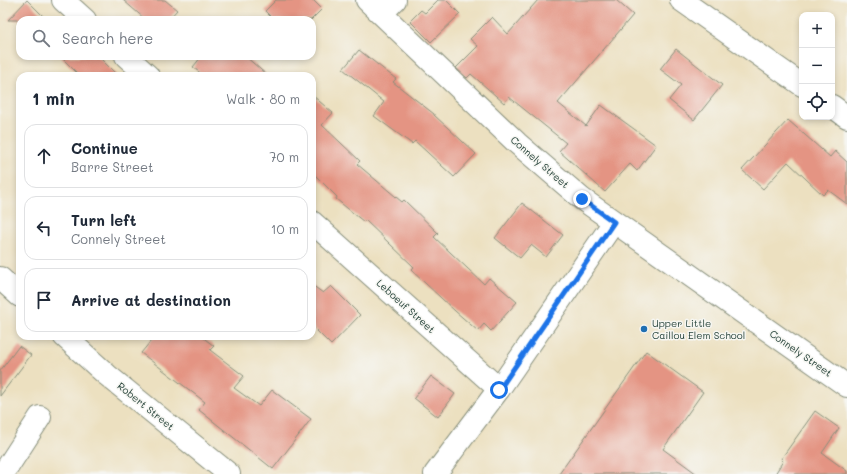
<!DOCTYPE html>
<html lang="en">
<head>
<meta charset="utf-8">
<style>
	:root { --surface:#fff; --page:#f6f6f7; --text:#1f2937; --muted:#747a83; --line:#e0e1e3 }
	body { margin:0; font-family:Mali,sans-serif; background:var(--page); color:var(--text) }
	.controls { position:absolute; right:12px; top:12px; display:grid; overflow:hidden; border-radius:8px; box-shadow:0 2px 6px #0003 }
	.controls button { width:36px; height:36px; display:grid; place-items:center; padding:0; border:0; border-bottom:1px solid var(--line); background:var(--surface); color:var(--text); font:20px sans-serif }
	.stop { position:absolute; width:12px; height:12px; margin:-9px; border:3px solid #1a73e8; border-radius:50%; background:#fff }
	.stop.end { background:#1a73e8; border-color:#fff; box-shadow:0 1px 4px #0008 }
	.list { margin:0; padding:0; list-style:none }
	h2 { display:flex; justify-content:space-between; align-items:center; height:52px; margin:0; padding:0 16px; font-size:17px }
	h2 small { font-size:13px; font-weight:400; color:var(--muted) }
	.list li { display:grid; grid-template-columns:26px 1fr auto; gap:12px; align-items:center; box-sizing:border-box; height:64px; margin:0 8px 8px; padding:0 8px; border:1px solid var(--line); border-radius:12px }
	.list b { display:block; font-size:15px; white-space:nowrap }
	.list p { margin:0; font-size:13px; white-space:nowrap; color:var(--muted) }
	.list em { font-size:13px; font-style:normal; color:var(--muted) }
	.icon { flex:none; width:22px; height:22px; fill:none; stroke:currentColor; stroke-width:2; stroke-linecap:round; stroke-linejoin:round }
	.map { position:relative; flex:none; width:847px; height:474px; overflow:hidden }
	.search { position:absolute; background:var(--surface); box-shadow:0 2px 6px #0003; left:16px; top:16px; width:300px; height:44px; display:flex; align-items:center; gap:10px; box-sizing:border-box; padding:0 14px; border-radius:12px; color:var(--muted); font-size:15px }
	.panel { position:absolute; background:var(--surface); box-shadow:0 2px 6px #0003; left:16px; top:72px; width:300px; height:268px; border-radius:12px }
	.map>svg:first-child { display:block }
	.building { fill:#e49483 }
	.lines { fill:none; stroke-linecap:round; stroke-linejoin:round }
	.minor-casing { stroke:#868e7a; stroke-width:24 }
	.minor { stroke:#fff; stroke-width:22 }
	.route { stroke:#1a73e8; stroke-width:5 }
	.poi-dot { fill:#1f6fb2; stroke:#f6f6f2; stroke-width:1.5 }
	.labels { text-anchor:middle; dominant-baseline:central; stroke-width:3; stroke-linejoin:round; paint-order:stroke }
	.street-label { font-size:10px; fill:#1f3d34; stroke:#f6f6f2 }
	.poi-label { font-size:10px; fill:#1f3d34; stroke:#f6f6f2; text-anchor:start }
</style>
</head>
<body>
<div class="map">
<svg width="847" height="474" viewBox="0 0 847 474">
	<rect width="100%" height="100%" fill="#f6f6f2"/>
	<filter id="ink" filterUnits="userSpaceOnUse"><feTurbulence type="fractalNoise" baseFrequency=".025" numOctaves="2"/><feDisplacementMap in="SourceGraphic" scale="8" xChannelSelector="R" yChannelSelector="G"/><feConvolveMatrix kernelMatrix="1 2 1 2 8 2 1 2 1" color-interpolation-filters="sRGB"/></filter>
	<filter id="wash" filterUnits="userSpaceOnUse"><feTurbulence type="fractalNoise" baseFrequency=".012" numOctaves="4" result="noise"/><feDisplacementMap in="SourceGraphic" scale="16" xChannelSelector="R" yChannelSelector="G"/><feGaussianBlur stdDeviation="0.9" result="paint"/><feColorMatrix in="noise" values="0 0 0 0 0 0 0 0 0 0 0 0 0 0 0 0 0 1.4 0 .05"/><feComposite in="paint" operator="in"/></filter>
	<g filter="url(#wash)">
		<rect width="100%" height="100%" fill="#ece0c0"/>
		<g id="blocks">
			<g class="building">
				<path d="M27 0 47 20H8Z"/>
				<path d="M123 0H165L177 10 168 20H146Z"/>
				<path d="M276 0H313L322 9 311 20H274L265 11Z"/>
				<path d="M438 0H446L460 14 431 42 410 21 421 10 425 13Z"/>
				<path d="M538 0H616L633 15 558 103 586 126 601 105 656 145 637 171 630 164 605 192 559 151 566 143 509 97 504 103 471 74 467 78 456 68 478 46 470 39 492 17 508 34Z"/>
				<path d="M676 49 722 85 694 120 669 100 681 85 660 69Z"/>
				<path d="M359 50 396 79 393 82 434 114V115L476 154 454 177 415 141 412 144 374 116 384 102 343 69Z"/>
				<path d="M60 56H98L118 76H80Z"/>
				<path d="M202 56H245L268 76H204L193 67Z"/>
				<path d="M312 95 333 113 322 125 360 161 357 164 402 202 404 200 438 233 434 237 484 284 489 278 517 302 491 331 484 324 478 331 455 311 411 270 414 267 365 220 364 222 336 199 337 197 312 172Z"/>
				<path d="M788 120 830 157 835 151 847 162V204L828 190 823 195 788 162 763 189 742 170Z"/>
				<path d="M522 203 563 235 546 257 531 245 520 258 495 238Z"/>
				<path d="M312 285 323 293 331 286 360 315 331 345 312 326Z"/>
				<path d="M155 336H201L214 346 210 350 244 376 234 388 259 406 272 390 311 419 273 469 199 410 205 402 141 353Z"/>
				<path d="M19 346 31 355 0 396V371Z"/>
				<path d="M646 351 703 392 663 449 697 474H559Z"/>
				<path d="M431 376 455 394 438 417 414 398Z"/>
				<path d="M815 411 839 428 822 453 847 471V474H775L783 461 781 459Z"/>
			</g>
		</g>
	</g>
	<g filter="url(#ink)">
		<use href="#blocks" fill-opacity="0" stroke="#868e7a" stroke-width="1"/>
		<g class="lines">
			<g class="minor-casing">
				<g id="minor">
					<path d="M63 0 85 20"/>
					<path d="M367 0 517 143 582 199 847 386"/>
					<path d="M681 0 802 85"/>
					<path d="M382 13 395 0"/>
					<path d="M126 56 148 76"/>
					<path d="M832 106 847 117"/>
					<path d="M312 222 499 389"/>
					<path d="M0 278 20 296"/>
					<path d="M64 336 107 375 229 474"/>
					<path d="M3 474 40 417"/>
					<path d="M435 474 499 389 614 222"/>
				</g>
			</g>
			<use href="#minor" class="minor"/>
		</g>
	</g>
	<g class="lines" filter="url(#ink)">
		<path class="route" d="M499 390 614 222 582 199"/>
	</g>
	<circle class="poi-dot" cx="644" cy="329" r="4"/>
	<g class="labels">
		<g class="street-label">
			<text transform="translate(540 162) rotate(41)">Connely Street</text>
			<text transform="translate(406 306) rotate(42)">Leboeuf Street</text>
			<text transform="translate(801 353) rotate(35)">Connely Street</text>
			<text transform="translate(146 406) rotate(39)">Robert Street</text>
		</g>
		<g class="poi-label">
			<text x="652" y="323">Upper Little<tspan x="652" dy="12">Caillou Elem School</tspan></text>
		</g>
	</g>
</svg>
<div class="controls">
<button>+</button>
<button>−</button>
<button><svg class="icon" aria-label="locate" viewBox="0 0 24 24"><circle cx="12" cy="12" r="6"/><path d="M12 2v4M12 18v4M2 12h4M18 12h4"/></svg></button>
</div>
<div class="stop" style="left:499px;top:390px"></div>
<div class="stop end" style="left:582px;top:199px"></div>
<div class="search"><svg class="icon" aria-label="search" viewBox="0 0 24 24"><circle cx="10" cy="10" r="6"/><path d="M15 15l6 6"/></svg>Search here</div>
<section class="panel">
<h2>1 min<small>Walk · 80 m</small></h2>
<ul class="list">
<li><svg class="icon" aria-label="ahead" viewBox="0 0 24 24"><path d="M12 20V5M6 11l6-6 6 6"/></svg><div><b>Continue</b><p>Barre Street</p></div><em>70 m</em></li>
<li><svg class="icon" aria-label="left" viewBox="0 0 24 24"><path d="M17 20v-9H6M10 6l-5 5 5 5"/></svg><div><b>Turn left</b><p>Connely Street</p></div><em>10 m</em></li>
<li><svg class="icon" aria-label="arrive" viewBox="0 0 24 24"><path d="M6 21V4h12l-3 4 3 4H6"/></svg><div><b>Arrive at destination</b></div></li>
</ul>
</section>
</div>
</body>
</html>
